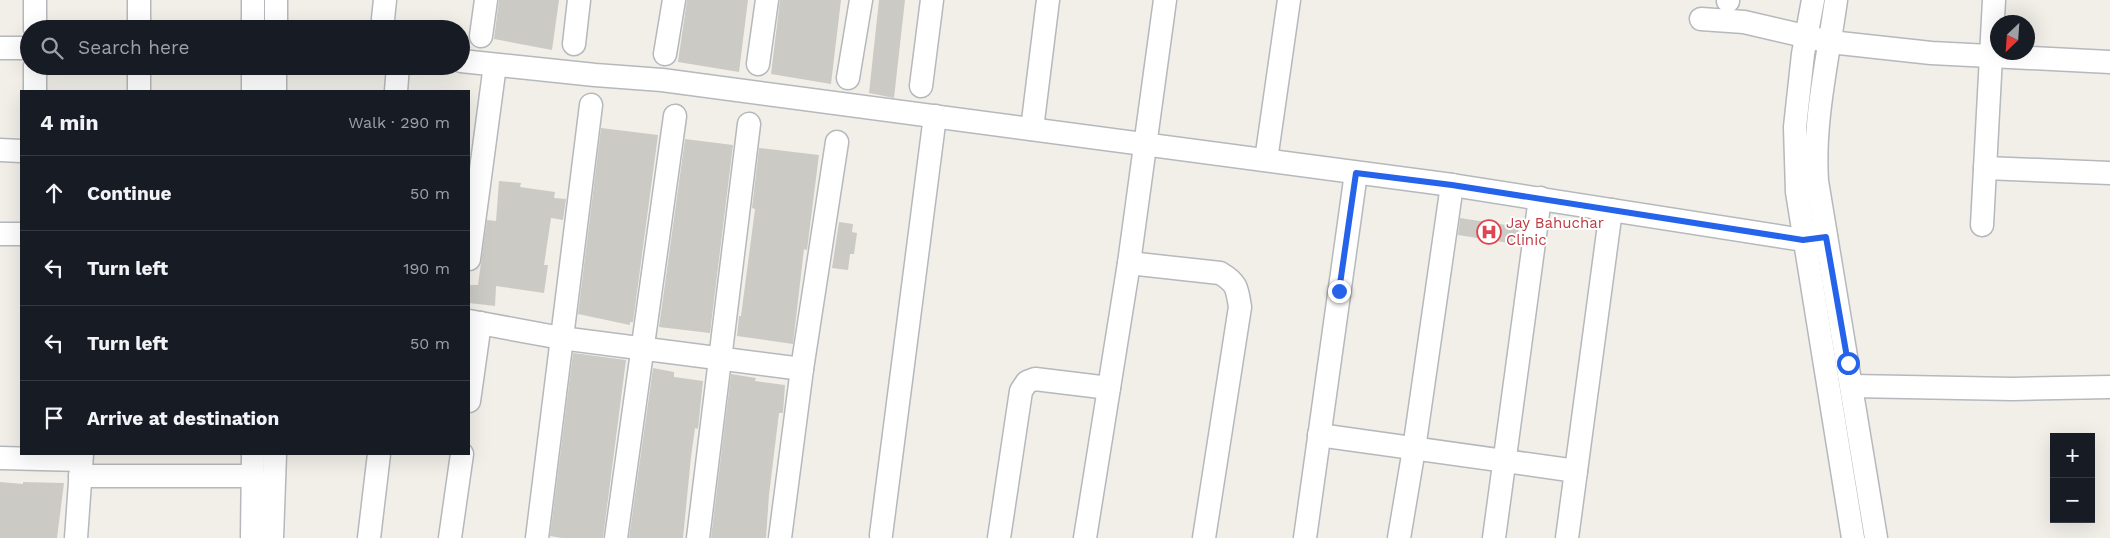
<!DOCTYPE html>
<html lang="en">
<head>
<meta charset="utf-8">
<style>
	:root { --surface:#171b24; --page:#242831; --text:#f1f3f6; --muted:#9ea1a6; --line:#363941 }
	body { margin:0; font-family:"Work Sans",sans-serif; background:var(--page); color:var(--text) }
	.controls { position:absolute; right:15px; bottom:15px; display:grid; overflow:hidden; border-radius:0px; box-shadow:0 5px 20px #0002 }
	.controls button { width:45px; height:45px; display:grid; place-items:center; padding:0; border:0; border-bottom:1px solid var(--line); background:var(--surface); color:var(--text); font:25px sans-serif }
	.compass { position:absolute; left:1990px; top:15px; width:45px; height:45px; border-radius:50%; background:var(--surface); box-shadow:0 5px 20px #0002; rotate:205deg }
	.stop { position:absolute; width:15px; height:15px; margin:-11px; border:4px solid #2563eb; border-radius:50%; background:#fff }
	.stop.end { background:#2563eb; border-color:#fff; box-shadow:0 1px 5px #0008 }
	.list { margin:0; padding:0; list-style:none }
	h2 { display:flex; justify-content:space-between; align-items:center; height:65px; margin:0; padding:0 20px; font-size:21px }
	h2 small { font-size:16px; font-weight:400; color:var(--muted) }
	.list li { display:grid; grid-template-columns:32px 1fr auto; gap:15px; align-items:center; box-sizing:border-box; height:75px; padding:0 20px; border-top:1px solid var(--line) }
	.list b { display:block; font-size:19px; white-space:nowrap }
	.list em { font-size:16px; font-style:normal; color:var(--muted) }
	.icon { flex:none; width:28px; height:28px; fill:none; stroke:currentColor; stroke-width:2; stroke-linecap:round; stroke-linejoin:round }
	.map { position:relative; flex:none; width:2110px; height:538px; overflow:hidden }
	.search { position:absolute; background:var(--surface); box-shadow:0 5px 20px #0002; left:20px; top:20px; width:450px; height:55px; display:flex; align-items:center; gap:12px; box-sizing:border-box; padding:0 18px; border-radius:28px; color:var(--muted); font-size:19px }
	.panel { position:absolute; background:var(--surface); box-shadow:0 5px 20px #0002; left:20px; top:90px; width:450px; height:365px; border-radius:0px }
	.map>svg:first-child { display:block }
	.building { fill:#cccac5 }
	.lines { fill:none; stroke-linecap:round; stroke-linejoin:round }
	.minor-casing { stroke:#b5b8bc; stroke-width:25 }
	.minor { stroke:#fff; stroke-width:22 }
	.route { stroke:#2563eb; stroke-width:6 }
	.labels { text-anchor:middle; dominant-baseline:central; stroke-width:4; stroke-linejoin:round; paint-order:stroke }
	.health-label { font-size:15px; fill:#be3a42; stroke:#fff; text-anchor:start }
</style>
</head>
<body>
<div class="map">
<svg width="2110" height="538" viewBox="0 0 2110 538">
	<rect width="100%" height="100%" fill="#f1efe8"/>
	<g class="building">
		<path d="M499 0H559L552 50 494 39Z"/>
		<path d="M687 0H748L739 72 678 62Z"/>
		<path d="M780 0H841L831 84 771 74Z"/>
		<path d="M879 0H905L894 98 869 93Z"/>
		<path d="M601 128 658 135 633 322H630V325L578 314Z"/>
		<path d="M685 139 733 145 710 333 659 327Z"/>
		<path d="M759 148 819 155 807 250 804 249 793 344 737 336 739 316H741L755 209 752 208Z"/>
		<path d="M499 181 521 183 520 187 555 192 554 198 566 199 563 220 551 218 544 265H548L544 293 496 286 495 306 469 303V285H478L487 220 496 221Z"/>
		<path d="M1460 218 1519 227 1516 244 1458 235Z"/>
		<path d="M839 222 853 224 852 232 857 233 854 254H850L848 270 832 268Z"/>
		<path d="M573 353 626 360 603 538H562L550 536Z"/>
		<path d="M653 368 674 372V377L703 381 698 429 695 428 691 457 683 538H629Z"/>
		<path d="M731 374 756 378 755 381 785 385 783 413H779L769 495 766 538H711Z"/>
		<path d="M0 482 23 484V482L64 483 57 538H0Z"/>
	</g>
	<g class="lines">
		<g class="minor-casing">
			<g id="minor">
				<path d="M35 0V29"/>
				<path d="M139 0V29"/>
				<path d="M1813 0 1803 54 1795 127 1797 192 1853 538"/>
				<path d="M1836 0C1828 59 1813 121 1817 181L1876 538"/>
				<path d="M1728 1V0"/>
				<path d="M383 19 385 0"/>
				<path d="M1701 19 1744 22 1830 42 1885 48 1931 53 2110 62"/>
				<path d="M253 29V0"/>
				<path d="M276 29V0"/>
				<path d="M481 36 486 0"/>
				<path d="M574 44 579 0"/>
				<path d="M0 48H29"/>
				<path d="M665 54 674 0"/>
				<path d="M461 61 595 75 662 80 1452 185 1803 240 1826 237"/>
				<path d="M758 64 767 0"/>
				<path d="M139 66V91"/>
				<path d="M275 66V91"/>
				<path d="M848 78 861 0"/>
				<path d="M921 86 932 0"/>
				<path d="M35 91V66"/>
				<path d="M253 91V66"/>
				<path d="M396 91 398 66"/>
				<path d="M1032 129 1048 0"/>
				<path d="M0 150 21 151"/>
				<path d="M1266 160 1289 0"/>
				<path d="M1985 168 2110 173"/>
				<path d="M1982 225 1994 0"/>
				<path d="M0 234H21"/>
				<path d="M469 259 495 65"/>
				<path d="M1129 263 1220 273C1237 283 1237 288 1240 307L1204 538"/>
				<path d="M469 321 561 338 802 369"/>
				<path d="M1852 386 2013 389 2110 387"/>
				<path d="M469 401 480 323"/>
				<path d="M1319 435 1576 471"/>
				<path d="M0 458 81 460"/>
				<path d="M80 476H253"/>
				<path d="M881 535 935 116"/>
				<path d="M76 538 82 454"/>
				<path d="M252 538 253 454"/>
				<path d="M272 538 275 454"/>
				<path d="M369 538 379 454"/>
				<path d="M450 538 462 454"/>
				<path d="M537 538 591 105"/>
				<path d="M616 538 675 116"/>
				<path d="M698 538 749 124"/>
				<path d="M780 538 802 369 837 142"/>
				<path d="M999 538 1021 391 1027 382 1035 379 1109 388"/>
				<path d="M1085 538 1129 263 1165 0"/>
				<path d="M1305 538 1356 173"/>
				<path d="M1399 538 1414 449 1452 185"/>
				<path d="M1494 538 1540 198"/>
				<path d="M1567 538 1611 210"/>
			</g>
		</g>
		<use href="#minor" class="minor"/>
	</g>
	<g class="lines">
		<path class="route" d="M1339 291 1356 173 1452 185 1803 240 1826 237 1848 363"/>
	</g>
	<defs>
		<g id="hospital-ring" transform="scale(1.25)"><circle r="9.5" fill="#fff" stroke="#e0444e" stroke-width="1.5"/><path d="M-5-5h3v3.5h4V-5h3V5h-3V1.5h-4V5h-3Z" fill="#e0444e"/></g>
	</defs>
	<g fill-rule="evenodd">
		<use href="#hospital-ring" x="1489" y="232"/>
	</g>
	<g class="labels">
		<g class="health-label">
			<text x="1506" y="223">Jay Bahuchar<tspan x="1506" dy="17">Clinic</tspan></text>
		</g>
	</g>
</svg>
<div class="controls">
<button>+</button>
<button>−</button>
</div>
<svg class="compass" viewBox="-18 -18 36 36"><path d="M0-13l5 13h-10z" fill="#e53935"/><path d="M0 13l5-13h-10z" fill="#9ea1a6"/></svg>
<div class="stop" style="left:1848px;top:363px"></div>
<div class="stop end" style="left:1339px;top:291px"></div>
<div class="search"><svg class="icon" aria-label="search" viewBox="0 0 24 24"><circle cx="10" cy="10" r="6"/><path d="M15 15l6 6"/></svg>Search here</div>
<section class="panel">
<h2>4 min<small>Walk · 290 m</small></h2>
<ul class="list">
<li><svg class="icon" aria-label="ahead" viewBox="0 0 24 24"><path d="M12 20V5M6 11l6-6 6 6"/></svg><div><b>Continue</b></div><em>50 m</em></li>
<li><svg class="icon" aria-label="left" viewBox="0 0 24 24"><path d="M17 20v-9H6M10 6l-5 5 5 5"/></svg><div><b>Turn left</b></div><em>190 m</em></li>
<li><svg class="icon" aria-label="left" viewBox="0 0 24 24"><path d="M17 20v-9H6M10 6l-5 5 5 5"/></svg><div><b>Turn left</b></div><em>50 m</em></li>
<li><svg class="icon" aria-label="arrive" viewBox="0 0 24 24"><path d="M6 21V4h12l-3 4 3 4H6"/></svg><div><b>Arrive at destination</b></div></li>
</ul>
</section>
</div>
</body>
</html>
